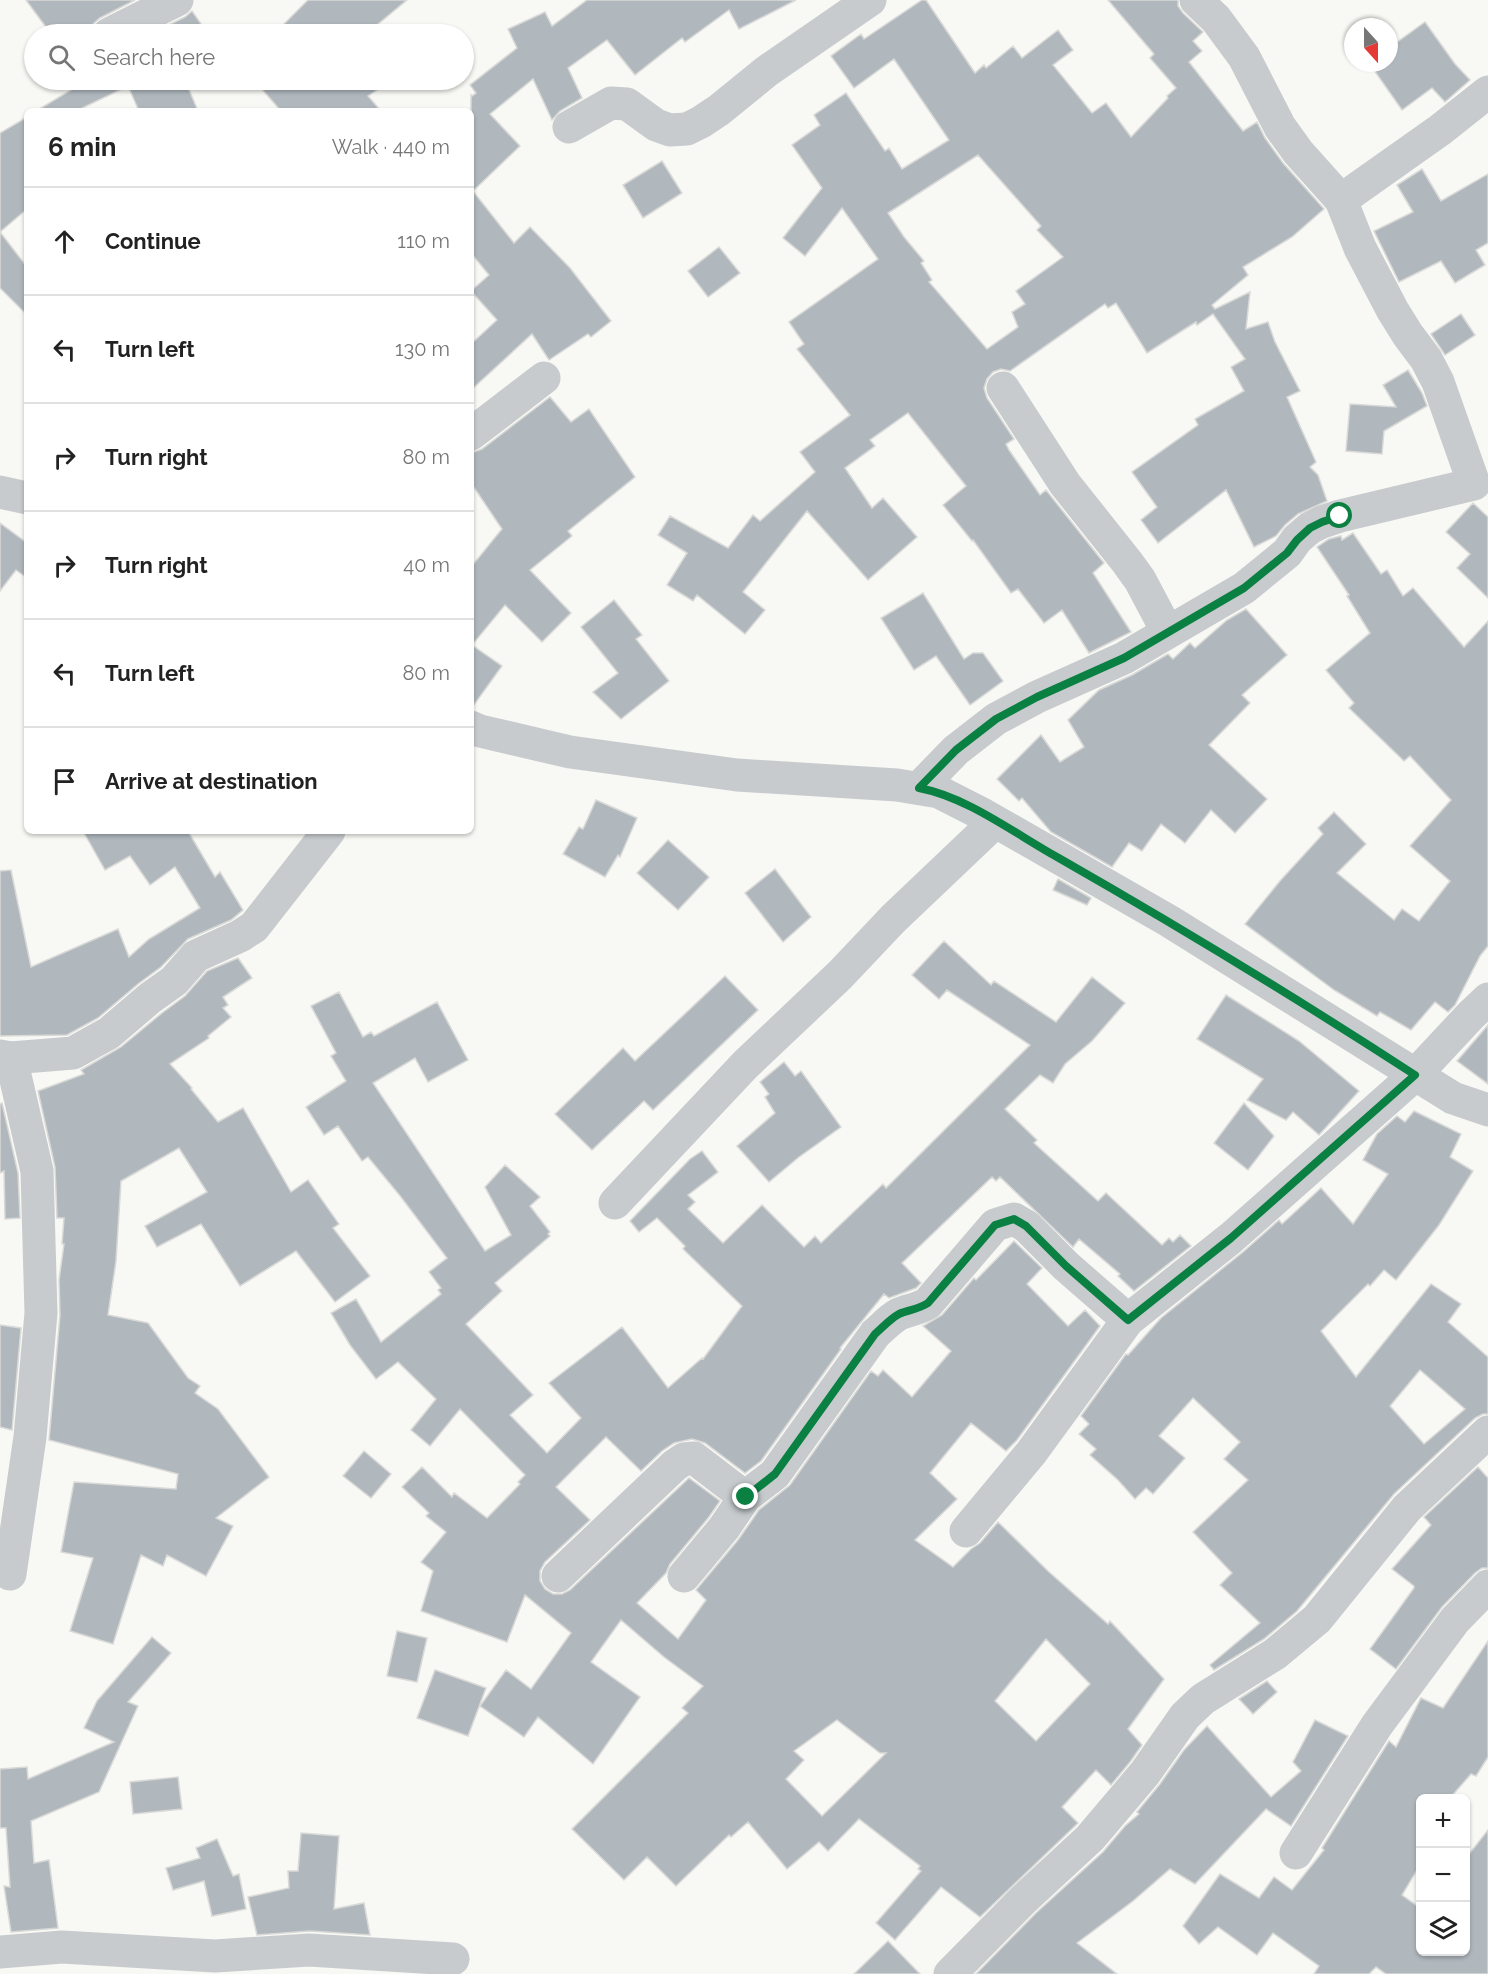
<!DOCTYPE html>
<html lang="en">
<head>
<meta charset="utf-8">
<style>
	:root { --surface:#fff; --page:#f6f6f6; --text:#222; --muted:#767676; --line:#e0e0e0 }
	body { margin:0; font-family:Raleway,sans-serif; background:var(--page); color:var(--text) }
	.controls { position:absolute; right:18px; bottom:18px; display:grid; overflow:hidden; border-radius:9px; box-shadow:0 2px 4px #0004 }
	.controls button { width:54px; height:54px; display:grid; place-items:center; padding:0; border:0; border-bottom:2px solid var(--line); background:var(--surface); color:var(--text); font:30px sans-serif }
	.compass { position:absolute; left:1344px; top:18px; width:54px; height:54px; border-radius:50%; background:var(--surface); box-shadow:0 2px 4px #0004; rotate:159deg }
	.stop { position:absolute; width:18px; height:18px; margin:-14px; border:4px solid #0b8043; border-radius:50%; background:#fff }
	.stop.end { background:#0b8043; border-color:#fff; box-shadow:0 2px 6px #0008 }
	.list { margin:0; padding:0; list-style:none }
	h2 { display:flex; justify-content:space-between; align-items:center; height:78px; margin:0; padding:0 24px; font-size:26px }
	h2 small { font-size:20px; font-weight:400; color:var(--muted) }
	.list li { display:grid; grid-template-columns:39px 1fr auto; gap:18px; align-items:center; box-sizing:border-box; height:108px; padding:0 24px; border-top:2px solid var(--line) }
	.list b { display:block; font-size:22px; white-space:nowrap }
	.list em { font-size:20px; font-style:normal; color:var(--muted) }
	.icon { flex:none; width:33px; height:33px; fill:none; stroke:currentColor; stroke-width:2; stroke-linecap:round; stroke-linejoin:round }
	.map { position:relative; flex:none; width:1488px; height:1974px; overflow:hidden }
	.search { position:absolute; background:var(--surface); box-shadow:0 2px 4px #0004; left:24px; top:24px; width:450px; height:66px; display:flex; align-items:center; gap:15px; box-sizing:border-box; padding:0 21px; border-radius:33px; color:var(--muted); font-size:22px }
	.panel { position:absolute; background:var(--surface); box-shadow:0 2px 4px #0004; left:24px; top:108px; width:450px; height:726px; border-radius:9px }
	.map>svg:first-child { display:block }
	.building { fill:#b0b8be; stroke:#d9d9d7; stroke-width:1.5; fill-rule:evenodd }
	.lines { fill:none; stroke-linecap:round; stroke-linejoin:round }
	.minor { stroke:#c7cbce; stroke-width:33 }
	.route { stroke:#0b8043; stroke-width:8 }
</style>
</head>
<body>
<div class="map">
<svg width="1488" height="1974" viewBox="0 0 1488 1974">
	<rect width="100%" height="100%" fill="#f8f8f4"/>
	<g class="building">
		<path d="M26 0H135L100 18 93 24 91 34H51Z"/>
		<path d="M308 0H407L366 34H274Z"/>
		<path d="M587 0H796L739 29 729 10 685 42 682 38 635 75 607 40 568 68 582 98 560 111 552 120 533 79 490 114 520 146 473 191 514 243 530 227 570 268 611 321 591 337 588 334 549 360 532 334 471 390V344L497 320 471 291 489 275 471 253V95L472 96 476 93 470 85 517 48 508 29 545 12 552 26Z"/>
		<path d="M922 0H926L975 73 984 65 986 68 1013 46 1022 58 1058 30 1073 50 1053 65 1092 113 1106 103 1131 137 1168 98 1167 96 1176 88 1150 58 1154 54 1108 0H1178V6L1183 13 1203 32 1193 41 1202 51 1189 62 1243 131 1257 122 1265 138 1283 163 1324 209 1292 237 1243 267 1248 275 1212 305 1215 309 1250 292 1246 329 1268 322 1275 342 1300 391 1287 397 1316 462 1310 467 1318 475 1327 501 1298 514 1285 525 1276 536 1254 547 1226 490 1158 543 1141 520 1157 507 1132 472 1198 425 1195 419 1244 391 1231 367 1245 359 1213 314 1197 325 1196 322 1147 353 1116 303 1108 308 1105 304 1010 371 1001 369 993 372 987 379 984 388 987 398 1014 439 1006 444 1009 450 1040 495 1046 490 1104 563 1093 573 1131 632 1089 653 1062 610 1044 623 1018 589 1011 593 973 540 972 541 943 505 966 486 908 413 870 440 875 446 845 468 872 508 883 498 917 537 868 580 807 511 743 592 765 610 745 634 697 595 693 601 667 585 687 553 658 535 670 516 728 548 753 515 760 521 815 472 800 452 850 415 797 349 804 344 789 322 878 259 842 208 805 256 783 238 822 188 792 145 820 125 814 115 846 93 885 151 889 148 902 169 949 140 894 59 854 88 831 56 861 34 864 39ZM978 155 1041 226 1037 230 1063 257 1016 291 1025 304 1012 312 1018 327 987 349 929 282 932 280 921 263 924 261 904 237 888 213Z"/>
		<path d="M192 11 208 34H150L185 17Z"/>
		<path d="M1425 22 1455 64 1470 80 1445 102 1432 88 1402 110 1369 63H1389V48Z"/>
		<path d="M73 80H185L198 111H139L128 86 76 111H36L76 87Z"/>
		<path d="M254 80H392L368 96 381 111H281Z"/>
		<path d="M27 117V209L0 232 27 267V315L0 288V133Z"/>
		<path d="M662 161 682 193 643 218 623 185Z"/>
		<path d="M1422 169 1441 201 1488 174V243L1476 250 1485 265 1455 283 1441 261 1399 282 1374 231 1413 212 1397 185Z"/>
		<path d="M719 247 740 273 708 297 688 271Z"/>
		<path d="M1461 314 1475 335 1445 355 1431 334Z"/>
		<path d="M1408 370 1422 393 1427 406 1384 431 1382 454 1346 451 1350 404 1396 407 1383 385Z"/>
		<path d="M550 397 571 422 589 409 635 477 568 531 572 536 530 570 571 613 542 642 505 605 472 645 502 666 471 709V567L502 529 471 483V453L482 449Z"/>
		<path d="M1473 503 1488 517V598L1457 568 1470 554 1446 532Z"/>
		<path d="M0 523 27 543V578L16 570 0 591Z"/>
		<path d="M1353 533 1381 574 1387 570 1403 596 1413 588 1464 647 1488 621V946L1480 956 1455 1005 1448 1012 1435 1002 1411 1030 1380 1012 1377 1016 1334 990 1245 924 1280 881 1323 834 1318 828 1334 812 1366 844 1337 873 1394 920 1402 909 1419 921 1450 881 1410 846 1451 800 1410 756 1404 761 1349 708 1354 703 1326 670 1370 633 1347 596 1349 595 1317 547 1329 539 1341 536 1342 540Z"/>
		<path d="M923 593 964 659 973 653H983L1003 681 970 705 936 656 914 670 881 618Z"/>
		<path d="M614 600 642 635 636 639 669 681 621 719 593 692 618 673 581 627Z"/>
		<path d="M1246 609 1287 655 1242 695 1250 703 1209 745 1267 799 1235 833 1211 810 1185 843 1161 824 1142 851 1129 843 1112 867 1051 832 1022 798 1019 801 997 779 1041 735 1060 762 1084 747 1068 720 1099 690 1132 675 1168 654 1173 659 1190 643 1195 648 1227 620Z"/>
		<path d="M596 800 637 818 620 857 618 855 605 877 563 854 579 827 583 829Z"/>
		<path d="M83 831H188L215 877 220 872 243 910 231 920 188 939 161 967 138 984 98 1018 67 1035 0 1036V871L11 870 31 967 118 929 129 957 149 939 200 908 175 867 150 885 130 856 105 870Z"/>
		<path d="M668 840 709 877 678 910 637 873Z"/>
		<path d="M775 869 811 917 783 942 745 893Z"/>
		<path d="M1058 879 1091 898 1087 905 1053 890Z"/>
		<path d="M944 941 991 985 994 981 1056 1022 1092 977 1125 1003 1092 1041 1065 1064 1053 1083 1040 1075 1005 1109 1037 1140 1034 1143 1098 1201 1106 1193 1162 1245 1169 1238 1173 1242 1180 1235 1191 1246 1134 1291 1118 1276 1120 1274 1079 1239 1073 1247 1000 1177 996 1181 992 1177 902 1263 921 1283 916 1288 889 1298 884 1294 840 1348 841 1349 761 1461 745 1473 705 1443 692 1439 674 1443 662 1451 641 1471 606 1437 556 1487 590 1520 545 1562 540 1571V1581L545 1589 553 1594H562L570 1590 689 1478 720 1501 709 1517 670 1564 666 1573 637 1603 678 1639 706 1600 696 1590 738 1540 759 1510 790 1485 871 1371 878 1376 883 1370 912 1397 951 1351 923 1326 942 1315 974 1278 976 1280 1014 1241 1042 1268 1027 1284 1068 1326 1085 1310 1100 1326 1017 1440 1006 1451 971 1423 930 1473 957 1499 915 1540 953 1567 971 1549 980 1543 998 1522 1049 1572 1108 1624 1110 1621 1164 1679 1128 1729 1142 1745 1130 1762 1111 1785 1096 1770 1062 1807 1078 1823 1076 1825 980 1917 941 1887 895 1940 876 1923 921 1871 918 1869 920 1866 859 1819 828 1851 819 1842 787 1869 748 1822 731 1837 729 1835 676 1886 647 1857 624 1880 572 1829 688 1713 682 1708 703 1686 664 1657 621 1620 591 1662 640 1697 593 1764 538 1717 524 1737 480 1706 506 1670 531 1689 571 1633 525 1595 507 1642 421 1611 433 1571 421 1562 446 1532 426 1516 429 1513 402 1487 422 1467 452 1497 454 1493 487 1518 520 1484 518 1482 525 1475 460 1409 430 1446 411 1430 436 1399 398 1362 376 1379 350 1345 331 1313 356 1299 381 1342 441 1294 438 1290 441 1288 429 1272 447 1258 401 1197 368 1157 362 1161 338 1126 324 1135 306 1107 346 1081 331 1056 336 1053 311 1006 339 992 363 1037 371 1032 374 1036 437 1002 468 1060 428 1082 415 1058 373 1083 485 1251 511 1235 485 1187 505 1165 540 1197 530 1206 550 1232 548 1234 550 1236 495 1283 502 1291 466 1324 533 1395 510 1415 547 1453 581 1418 549 1383 622 1327 668 1388 702 1358 703 1359 742 1306 683 1249 685 1246 657 1218 639 1232 630 1221 690 1159 702 1151 718 1172 688 1195 695 1202 688 1209 723 1243 762 1205 804 1247 815 1236 821 1243 883 1184 886 1188 1030 1045 947 990 939 999 912 975ZM1046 1639 1090 1684 1036 1741 995 1701ZM837 1720 880 1753H886L822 1816 786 1779 804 1760 794 1751Z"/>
		<path d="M238 958 252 978 223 997 228 1005 223 1008 231 1017 208 1036 209 1038 170 1064 192 1088 191 1089 218 1122 243 1108 291 1192 308 1180 339 1224 333 1228 370 1276 335 1302 296 1251 240 1286 201 1224 157 1247 145 1226 207 1192 179 1148 121 1181 116 1261 108 1315 148 1323 188 1378 200 1386 195 1393 218 1409 269 1477 216 1518 233 1526 206 1576 167 1555 163 1566 141 1555 113 1644 70 1631 93 1558 61 1552 74 1482 176 1489 178 1474 49 1440 60 1315 59 1280 64 1244H62L64 1218H57L55 1167 38 1091 84 1074 81 1070 121 1047 162 1013 185 996 207 971Z"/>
		<path d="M725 976 758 1010 653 1110 644 1101 592 1150 555 1114 623 1048 635 1061Z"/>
		<path d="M1226 995 1299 1041 1359 1091 1319 1135 1293 1112 1286 1120 1247 1100 1263 1079 1197 1039Z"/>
		<path d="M1488 1025V1084L1457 1061Z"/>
		<path d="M784 1062 795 1076 801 1071 841 1127 799 1157 769 1182 737 1146 775 1113 765 1097 769 1094 760 1082Z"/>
		<path d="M2 1103 18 1173 20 1218 5 1219 4 1171 0 1173V1104Z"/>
		<path d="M1244 1103 1274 1136 1248 1170 1214 1143Z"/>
		<path d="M1414 1111 1461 1134 1450 1157 1473 1171 1439 1225 1396 1280 1384 1270 1370 1286 1368 1284 1321 1331 1356 1377 1431 1284 1461 1304 1448 1322 1488 1357V1414H1483L1475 1418 1394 1494 1297 1611 1264 1639 1214 1670 1210 1665 1260 1623 1220 1585 1232 1573 1193 1532 1248 1480 1224 1459 1240 1442 1193 1398 1159 1436 1185 1458 1153 1494 1146 1488 1135 1499 1118 1480 1090 1455 1096 1449 1079 1434 1089 1424 1081 1416 1126 1354 1128 1355 1161 1318 1243 1252 1279 1220 1282 1224 1321 1188 1353 1224 1388 1174 1363 1160 1377 1134 1397 1116 1405 1122ZM1420 1370 1465 1409 1424 1444 1390 1406Z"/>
		<path d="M0 1325 21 1328 12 1430 0 1427Z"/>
		<path d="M364 1451 391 1474 371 1498 343 1476Z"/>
		<path d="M1478 1467 1488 1478V1568H1482L1475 1573 1442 1607 1396 1669 1370 1649 1414 1588V1586L1392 1569 1431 1525 1424 1517Z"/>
		<path d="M397 1631 427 1638 417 1682 387 1676Z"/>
		<path d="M152 1637 171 1653 128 1702 138 1706 99 1792 31 1821 34 1863 49 1860 58 1928 11 1932 4 1886 10 1887 6 1828H0V1769L27 1767 28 1779 114 1742 84 1728 97 1701Z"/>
		<path d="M1488 1641V1757L1476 1776 1471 1774 1450 1798H1420V1865L1402 1895 1420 1908V1952H1466V1858L1488 1830V1974H1386L1376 1967 1369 1974H1314L1319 1966 1273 1933 1257 1955 1218 1927 1199 1944 1183 1926 1220 1874 1259 1898 1274 1877 1292 1890 1324 1850 1322 1848 1389 1741 1396 1747 1421 1698 1443 1708Z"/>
		<path d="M435 1670 486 1688 468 1736 417 1718Z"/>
		<path d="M1267 1681 1277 1692 1253 1714 1239 1699Z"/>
		<path d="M1315 1720 1348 1736 1291 1826 1266 1809 1195 1884 1170 1869 1133 1901 1077 1943 1117 1974H976L1036 1913 1103 1852 1125 1826 1139 1814 1137 1812 1160 1784 1184 1750 1207 1726 1271 1797 1301 1771 1293 1762Z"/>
		<path d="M178 1777 182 1809 133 1814 130 1782Z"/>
		<path d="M301 1833 339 1836 334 1909 364 1903 370 1935 310 1931 257 1935 248 1897 289 1888 288 1871H298Z"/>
		<path d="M217 1839 233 1876 239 1874 246 1909 212 1916 204 1881 173 1890 166 1868 200 1858 196 1848Z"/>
		<path d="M888 1941 920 1974H854Z"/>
	</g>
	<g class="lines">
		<g class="minor">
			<path d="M109 34 177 0"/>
			<path d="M569 127 611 103 627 104 656 125 670 130 687 129 701 122 719 110 767 71 870 0"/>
			<path d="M1341 200 1440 130 1488 92"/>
			<path d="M1003 388 1065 484 1127 562 1140 580 1167 631"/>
			<path d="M471 434 544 378"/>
			<path d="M0 492 27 498"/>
			<path d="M471 727 480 731 570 752 737 775 897 785 939 792 984 815 1169 921 1453 1098 1488 1110"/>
			<path d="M919 788 956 750 996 719 1037 697 1124 658 1244 588 1287 553 1297 539 1310 528 1322 522 1340 516 1474 484 1438 382 1426 359 1408 335 1393 311 1360 248 1341 200 1298 152 1280 127 1244 57 1216 19 1196 0"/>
			<path d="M0 1056 11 1058 73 1053 109 1033 150 998 174 981 196 956 240 936 254 927 329 831"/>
			<path d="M615 1203 745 1065 840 975 893 919 995 822"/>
			<path d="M966 1531 1031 1453 1128 1320 1231 1238 1415 1075 1471 1015 1488 999"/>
			<path d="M10 1574 30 1437 41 1313 37 1171 11 1058"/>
			<path d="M558 1576 675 1465 684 1459 694 1458 745 1497"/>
			<path d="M684 1576 724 1528 745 1497 775 1474 875 1334C883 1327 890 1319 899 1314 909 1310 919 1309 928 1303L995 1225 1014 1219 1026 1226 1066 1266 1128 1320"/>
			<path d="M1296 1853 1377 1725 1455 1620 1488 1586"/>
			<path d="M0 1952 62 1947 215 1956 309 1950 453 1959"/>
			<path d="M950 1974 1023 1900 1090 1838 1145 1773 1185 1716 1203 1699 1275 1654 1317 1619 1407 1508 1488 1432"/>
		</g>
	</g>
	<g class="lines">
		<path class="route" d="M746 1497 775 1474 875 1334C883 1327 890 1319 899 1314 909 1310 919 1309 928 1303L995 1225 1014 1219 1026 1226 1066 1266 1128 1320 1231 1238 1415 1075C1298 999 1178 926 1057 857 1014 833 967 797 919 788L956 750 996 719 1037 697 1124 658 1244 588 1287 553 1297 540 1310 528 1322 522 1340 516"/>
	</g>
</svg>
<div class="controls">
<button>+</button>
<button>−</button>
<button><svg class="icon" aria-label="layers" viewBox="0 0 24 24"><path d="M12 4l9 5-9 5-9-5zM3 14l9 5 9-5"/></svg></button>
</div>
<svg class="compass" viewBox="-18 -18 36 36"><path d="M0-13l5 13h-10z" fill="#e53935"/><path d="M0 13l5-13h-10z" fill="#767676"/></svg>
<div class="stop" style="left:1340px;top:516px"></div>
<div class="stop end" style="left:746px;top:1497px"></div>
<div class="search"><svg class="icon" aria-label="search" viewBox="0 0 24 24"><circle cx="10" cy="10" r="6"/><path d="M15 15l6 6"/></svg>Search here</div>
<section class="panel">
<h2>6 min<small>Walk · 440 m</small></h2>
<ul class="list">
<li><svg class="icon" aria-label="ahead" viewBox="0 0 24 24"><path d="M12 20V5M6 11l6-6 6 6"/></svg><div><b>Continue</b></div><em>110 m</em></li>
<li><svg class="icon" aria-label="left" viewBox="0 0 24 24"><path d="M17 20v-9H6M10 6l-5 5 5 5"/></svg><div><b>Turn left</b></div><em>130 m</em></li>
<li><svg class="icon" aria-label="right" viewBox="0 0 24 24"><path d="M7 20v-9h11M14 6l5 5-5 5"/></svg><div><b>Turn right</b></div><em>80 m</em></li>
<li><svg class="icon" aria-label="right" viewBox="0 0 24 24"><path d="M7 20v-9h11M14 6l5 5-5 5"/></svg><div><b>Turn right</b></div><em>40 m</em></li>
<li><svg class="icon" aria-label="left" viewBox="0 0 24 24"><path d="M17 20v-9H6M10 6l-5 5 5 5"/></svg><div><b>Turn left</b></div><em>80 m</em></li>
<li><svg class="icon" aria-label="arrive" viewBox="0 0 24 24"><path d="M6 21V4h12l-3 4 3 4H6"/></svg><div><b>Arrive at destination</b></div></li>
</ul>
</section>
</div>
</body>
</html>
